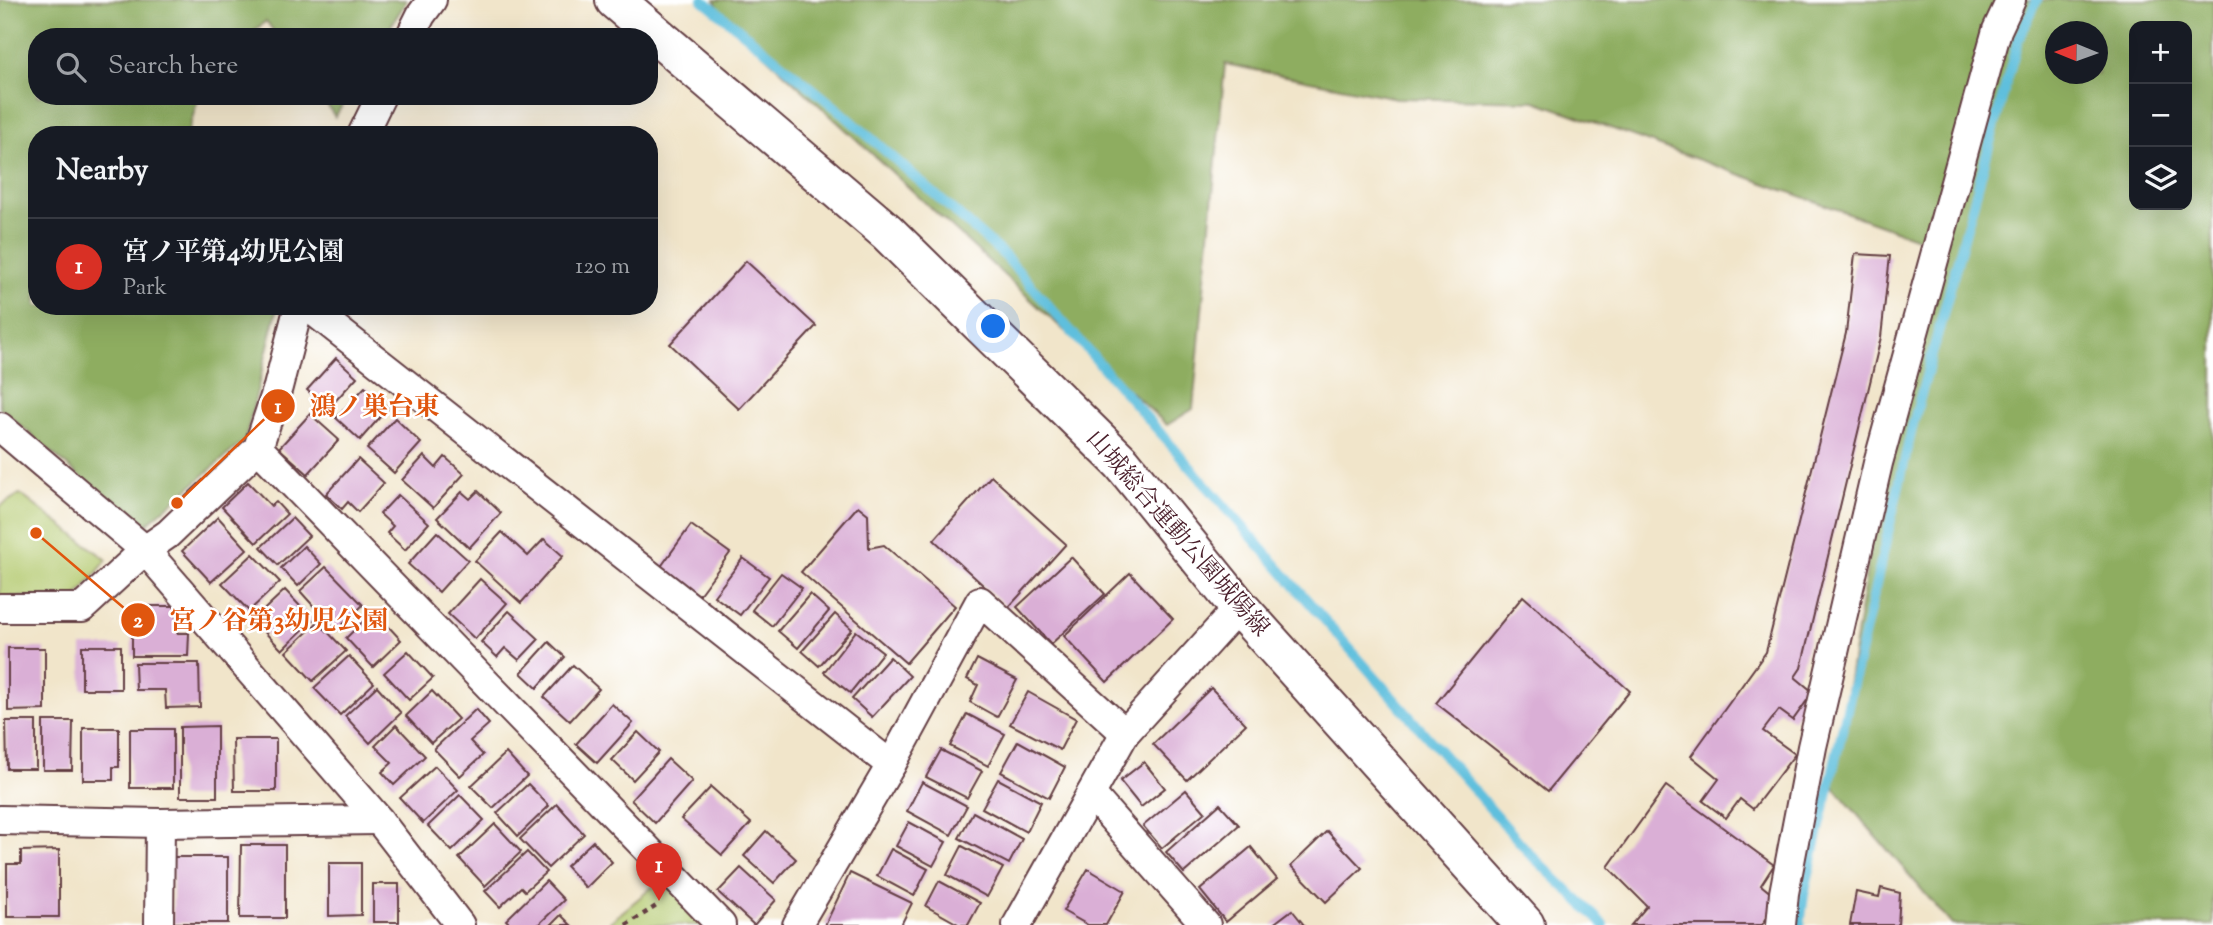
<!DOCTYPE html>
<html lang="en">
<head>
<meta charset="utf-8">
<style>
	:root { --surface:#171b24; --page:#242831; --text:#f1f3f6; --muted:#9ea1a6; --line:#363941; --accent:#d93025 }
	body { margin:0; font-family:"Sorts Mill Goudy","Noto Serif JP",serif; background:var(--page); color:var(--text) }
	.controls { position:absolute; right:21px; top:21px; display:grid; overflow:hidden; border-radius:14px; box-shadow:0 7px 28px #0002 }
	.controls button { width:63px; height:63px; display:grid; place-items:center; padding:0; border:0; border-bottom:2px solid var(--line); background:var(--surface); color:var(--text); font:35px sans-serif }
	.compass { position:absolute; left:2045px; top:21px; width:63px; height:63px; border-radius:50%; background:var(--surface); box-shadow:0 7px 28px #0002; rotate:271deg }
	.you { position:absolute; left:994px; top:327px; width:24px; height:24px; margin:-18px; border:5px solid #fff; border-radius:50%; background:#1a73e8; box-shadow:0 0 0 10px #1a73e833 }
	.badge { display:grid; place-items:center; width:46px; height:46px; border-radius:50%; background:var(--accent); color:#fff; font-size:23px; font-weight:700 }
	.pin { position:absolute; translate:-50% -58px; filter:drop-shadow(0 2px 4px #0008) }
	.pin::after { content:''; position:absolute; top:37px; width:24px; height:21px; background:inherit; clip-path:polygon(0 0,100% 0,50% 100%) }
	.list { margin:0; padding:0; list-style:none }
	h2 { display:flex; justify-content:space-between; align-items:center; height:91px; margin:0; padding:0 28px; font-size:30px }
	h2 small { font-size:23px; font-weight:400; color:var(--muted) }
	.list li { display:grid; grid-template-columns:46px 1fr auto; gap:21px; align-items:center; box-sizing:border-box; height:98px; padding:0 28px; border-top:2px solid var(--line) }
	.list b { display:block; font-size:26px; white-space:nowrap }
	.list p { margin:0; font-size:23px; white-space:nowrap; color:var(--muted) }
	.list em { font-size:23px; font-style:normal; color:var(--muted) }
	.icon { flex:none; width:38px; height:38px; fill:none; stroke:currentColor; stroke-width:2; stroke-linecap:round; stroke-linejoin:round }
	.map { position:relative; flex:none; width:2213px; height:925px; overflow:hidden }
	.search { position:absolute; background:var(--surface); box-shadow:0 7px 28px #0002; left:28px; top:28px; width:630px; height:77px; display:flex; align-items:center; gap:18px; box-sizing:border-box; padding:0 24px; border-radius:28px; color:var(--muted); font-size:26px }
	.panel { position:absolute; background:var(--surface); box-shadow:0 7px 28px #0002; left:28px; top:126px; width:630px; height:189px; border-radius:28px }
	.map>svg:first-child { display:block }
	.green { fill:#b3c96e; stroke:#7e744c; stroke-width:2 }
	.forest { fill:#8ead61; stroke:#6c6646; stroke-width:2; fill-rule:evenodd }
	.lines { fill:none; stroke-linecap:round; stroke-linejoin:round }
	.stream { stroke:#5fbfdd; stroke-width:10 }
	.building { fill:#daafd6 }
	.street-casing { stroke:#633d43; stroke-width:32 }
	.secondary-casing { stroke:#633d43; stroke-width:42 }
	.path { stroke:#633d43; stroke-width:4.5; stroke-dasharray:5 5; stroke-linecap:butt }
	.street { stroke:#fff; stroke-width:28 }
	.secondary { stroke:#fff; stroke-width:38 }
	.labels { text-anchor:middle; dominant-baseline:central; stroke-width:5; stroke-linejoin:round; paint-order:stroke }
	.street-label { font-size:24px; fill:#4a1f2b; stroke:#fff }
	.leader { fill:none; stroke:#e0560e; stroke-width:2.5 }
	.callout-dot { fill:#e0560e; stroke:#fff; stroke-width:2.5 }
	.mark-label { font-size:21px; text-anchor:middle; font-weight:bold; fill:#fff }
	.callout-label { font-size:26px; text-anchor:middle; font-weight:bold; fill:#e0560e; stroke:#fff; stroke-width:5; stroke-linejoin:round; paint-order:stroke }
</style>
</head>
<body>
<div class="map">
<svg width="2213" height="925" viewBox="0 0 2213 925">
	<rect width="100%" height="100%" fill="#fff"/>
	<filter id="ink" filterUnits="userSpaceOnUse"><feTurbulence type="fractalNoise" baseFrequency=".0143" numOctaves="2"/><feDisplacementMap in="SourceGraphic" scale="14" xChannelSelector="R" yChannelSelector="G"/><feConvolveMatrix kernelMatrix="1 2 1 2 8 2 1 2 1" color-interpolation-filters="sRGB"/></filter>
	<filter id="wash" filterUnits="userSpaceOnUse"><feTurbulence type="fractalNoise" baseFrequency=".00686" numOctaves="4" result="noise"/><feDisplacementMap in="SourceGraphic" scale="28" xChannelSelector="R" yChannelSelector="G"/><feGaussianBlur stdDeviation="1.57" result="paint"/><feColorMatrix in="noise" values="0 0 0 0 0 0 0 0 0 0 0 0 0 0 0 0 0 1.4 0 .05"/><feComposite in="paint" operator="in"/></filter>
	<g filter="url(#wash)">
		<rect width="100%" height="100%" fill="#f1e5ca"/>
		<g class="green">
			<path d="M20 494 107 560 77 597H0V506Z"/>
			<path d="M662 879 707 925H611L610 922Z"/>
		</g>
		<g class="forest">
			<path d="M0 0H407L384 37H278L266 21 247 37H37V96H199L187 135H37V306H278L245 440 141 529 0 408Z"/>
			<path d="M715 0H2213V925H1952L1832 785 1920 239 1535 101 1396 98 1225 64 1193 409 1167 425 721 15ZM2134 26H2187V205H2134ZM2056 32H2098V74H2056Z"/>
			<path d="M321 96H348L335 117Z"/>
		</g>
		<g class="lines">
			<g class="stream">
				<path d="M703 0 840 111 1005 256 1531 855 1604 925"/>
				<path d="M1800 925 1804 895 1913 424 2018 40 2037 0"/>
			</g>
		</g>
		<g id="blocks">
			<g class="building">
				<path d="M1855 254 1890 256 1881 337 1801 668 1795 677 1813 692 1793 720 1779 710 1763 731 1795 754 1753 809 1740 799 1726 818 1703 801 1719 779 1691 756 1766 652 1846 333Z"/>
				<path d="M746 261 816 326 739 409 670 344Z"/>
				<path d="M336 358 357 377 328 409 307 390Z"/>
				<path d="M365 387 388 408 360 440 336 418Z"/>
				<path d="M310 414 339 440 308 474 279 448Z"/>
				<path d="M395 418 421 443 394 473 367 449Z"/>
				<path d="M424 456 436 468 445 457 464 474 433 508 402 480Z"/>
				<path d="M358 459 384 483 358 512 348 502 342 509 326 494Z"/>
				<path d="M991 476 1066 544 1008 608 934 540Z"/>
				<path d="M248 482 271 506 276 502 287 514 256 543 222 507Z"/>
				<path d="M478 491 501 513 469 548 437 518 462 492 470 499Z"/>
				<path d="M398 495 429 523 405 550 387 533 393 526 380 514Z"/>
				<path d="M858 506 868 514 869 548 884 545 955 606 906 663 801 572Z"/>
				<path d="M218 517 247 549 211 582 182 551Z"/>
				<path d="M292 518 309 536 278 565 261 547Z"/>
				<path d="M691 525 730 553 699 595 660 568Z"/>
				<path d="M437 532 468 560 439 592 408 564Z"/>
				<path d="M502 532 528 556 544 539 563 556 521 603 475 561Z"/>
				<path d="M304 546 321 564 298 586 281 568Z"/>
				<path d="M253 554 280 582 249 611 222 583Z"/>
				<path d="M1071 557 1105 594 1051 644 1017 607Z"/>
				<path d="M743 558 769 577 740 615 714 596Z"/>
				<path d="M326 567 363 605 336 631 300 591Z"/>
				<path d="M781 573 802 588 772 626 752 610Z"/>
				<path d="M1130 573 1173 619 1107 682 1064 636Z"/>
				<path d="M480 579 507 603 475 639 448 614Z"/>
				<path d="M285 590 313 620 282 650 253 620Z"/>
				<path d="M810 594 829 611 798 648 778 631Z"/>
				<path d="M1523 596 1630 691 1548 791 1436 703Z"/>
				<path d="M132 606H176L177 633H189L188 656H132Z"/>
				<path d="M374 611 401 640 373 667 346 638Z"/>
				<path d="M509 611 539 639 519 660 505 648 497 657 481 642Z"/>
				<path d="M835 614 852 629 819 666 802 651Z"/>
				<path d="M318 622 346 651 313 681 286 652Z"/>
				<path d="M856 631 883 652 850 693 824 672Z"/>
				<path d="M549 642 565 657 537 688 521 673Z"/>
				<rect x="82" y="646" width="39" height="43"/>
				<path d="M8 648H45V710L8 711Z"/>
				<path d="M408 651 433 678 409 700 384 673Z"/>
				<path d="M349 656 374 683 340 715 314 688Z"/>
				<path d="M890 657 910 676 872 717 852 699Z"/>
				<path d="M977 659 1017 680 997 717 970 702 978 685 967 679Z"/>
				<path d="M135 663H199L200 707 166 708 165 690H136Z"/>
				<path d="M573 665 599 689 570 721 544 697Z"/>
				<path d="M377 686 401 713 370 743 345 716Z"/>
				<path d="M1211 688 1246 724 1187 780 1153 744Z"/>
				<path d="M432 691 458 719 431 743 406 716Z"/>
				<path d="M1028 692 1076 719 1060 750 1010 724Z"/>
				<path d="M612 704 633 723 597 763 576 744Z"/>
				<path d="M476 709 489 724 470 741 483 755 460 776 434 749Z"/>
				<path d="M967 714 1005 734 988 766 950 746Z"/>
				<path d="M6 721H36V769H7Z"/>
				<path d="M43 721H73L72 770H43Z"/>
				<path d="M396 725 425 756 394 785 382 772 392 763 375 746Z"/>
				<path d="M217 726V797H180V727Z"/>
				<path d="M83 728H119V767H113V780H83Z"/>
				<rect x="130" y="729" width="43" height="59"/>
				<path d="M638 732 659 752 633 780 612 760Z"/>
				<path d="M233 739H276V791H234Z"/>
				<path d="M1018 741 1065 767 1049 798 1001 772Z"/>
				<path d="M941 750 982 771 967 798 926 777Z"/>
				<path d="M506 753 527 776 493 808 471 786Z"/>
				<path d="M668 759 692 781 655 823 631 800Z"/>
				<path d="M1144 762 1165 788 1141 807 1120 781Z"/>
				<path d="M435 766 458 790 423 823 400 798Z"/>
				<path d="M998 779 1041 802 1026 832 982 808Z"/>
				<path d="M922 782 967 806 951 835 907 811Z"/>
				<path d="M528 784 549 806 518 836 497 813Z"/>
				<path d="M1666 786 1774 865 1761 885 1779 900 1762 925H1631L1647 906 1608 867Z"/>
				<path d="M711 787 751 823 722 855 681 819Z"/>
				<path d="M1186 790 1205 812 1162 848 1143 826Z"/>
				<path d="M460 795 484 820 452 851 428 826Z"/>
				<path d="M557 804 584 834 548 868 520 839Z"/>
				<path d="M1220 804 1239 825 1184 873 1166 852Z"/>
				<path d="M973 812 1022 839 1009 864 959 838Z"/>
				<path d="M909 822 946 842 933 866 896 846Z"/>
				<path d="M495 824 521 852 485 886 459 858Z"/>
				<path d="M766 831 796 859 774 883 744 856Z"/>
				<path d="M1327 831 1362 868 1326 902 1291 866Z"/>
				<path d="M593 841 612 862 586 888 566 866Z"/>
				<path d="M241 845H285V918H240Z"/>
				<path d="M962 846 1003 868 987 897 947 875Z"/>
				<path d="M1251 847 1277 879 1226 922 1200 890Z"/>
				<path d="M891 849 928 869 914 896 877 876Z"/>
				<path d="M59 850V917H7V864H21V851Z"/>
				<path d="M527 852 546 872 525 891 521 887 500 907 485 891Z"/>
				<rect x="173" y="857" width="55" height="66"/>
				<path d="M329 863H361V915L329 916Z"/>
				<path d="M741 868 776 900 754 925 718 892Z"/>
				<path d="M1088 869 1125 891 1106 925H1088L1063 911Z"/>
				<path d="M850 873 912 903 901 925H825Z"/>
				<path d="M546 881 564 900 538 925H511L506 920Z"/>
				<path d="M939 881 980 903 968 925H960L926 906Z"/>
				<rect x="373" y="884" width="26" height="38"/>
				<path d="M1881 888 1900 893 1898 925H1850L1856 892 1879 897Z"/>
				<path d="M1292 910 1304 925H1272Z"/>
				<path d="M561 915 571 925H551Z"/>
			</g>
		</g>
	</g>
	<g filter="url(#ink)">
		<use href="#blocks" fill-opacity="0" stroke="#633d43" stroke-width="2"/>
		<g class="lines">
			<g class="street-casing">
				<g id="street">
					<path d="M410 37 421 15 432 0"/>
					<path d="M362 135 381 96"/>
					<path d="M307 306 891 765"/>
					<path d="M0 427 145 550 379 820 460 925"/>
					<path d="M258 448 721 925"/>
					<path d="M0 608H82L145 550 168 534 258 448 278 387 299 306"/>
					<path d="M1091 794 1206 925"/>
					<path d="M0 820 160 823 379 820"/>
					<path d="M159 925 160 823"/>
					<path d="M797 925 891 765 980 601 1125 733"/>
					<path d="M1017 925 1125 733 1239 607"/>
					<path d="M1781 925 1784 893 1812 747 1878 463 1997 30 2011 0"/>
				</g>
			</g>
			<g class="secondary-casing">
				<path id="secondary" d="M615 0 887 232 1122 463 1239 607 1525 925"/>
			</g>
			<path class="path" d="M626 925 658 905"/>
			<use href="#street" class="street"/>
			<use href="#secondary" class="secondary"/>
		</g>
	</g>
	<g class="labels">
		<g class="street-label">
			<text transform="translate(1177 534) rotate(49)">山城総合運動公園城陽線</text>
		</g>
	</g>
	<path class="leader" d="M177 503L278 406M36 533L138 620"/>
	<g class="callout-dot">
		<circle cx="177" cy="503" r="7"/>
		<circle cx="36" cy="533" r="7"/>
		<circle cx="278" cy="406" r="18"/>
		<circle cx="138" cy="620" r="18"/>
	</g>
	<g class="mark-label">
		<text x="278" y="413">1</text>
		<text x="138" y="627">2</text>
	</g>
	<g class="callout-label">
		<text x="375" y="415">鴻ノ巣台東</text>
		<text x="279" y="629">宮ノ谷第3幼児公園</text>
	</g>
</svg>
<div class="controls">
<button>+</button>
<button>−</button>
<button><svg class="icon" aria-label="layers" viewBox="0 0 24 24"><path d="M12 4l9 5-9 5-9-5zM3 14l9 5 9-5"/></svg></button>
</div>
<svg class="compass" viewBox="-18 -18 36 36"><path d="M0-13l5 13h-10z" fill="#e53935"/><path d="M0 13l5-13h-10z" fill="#9ea1a6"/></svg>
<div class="you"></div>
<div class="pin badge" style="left:659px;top:901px">1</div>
<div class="search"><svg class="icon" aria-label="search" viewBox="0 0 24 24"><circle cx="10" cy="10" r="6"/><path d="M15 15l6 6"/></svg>Search here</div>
<section class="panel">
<h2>Nearby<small></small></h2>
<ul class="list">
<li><span class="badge">1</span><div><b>宮ノ平第4幼児公園</b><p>Park</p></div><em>120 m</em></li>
</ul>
</section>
</div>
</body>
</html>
